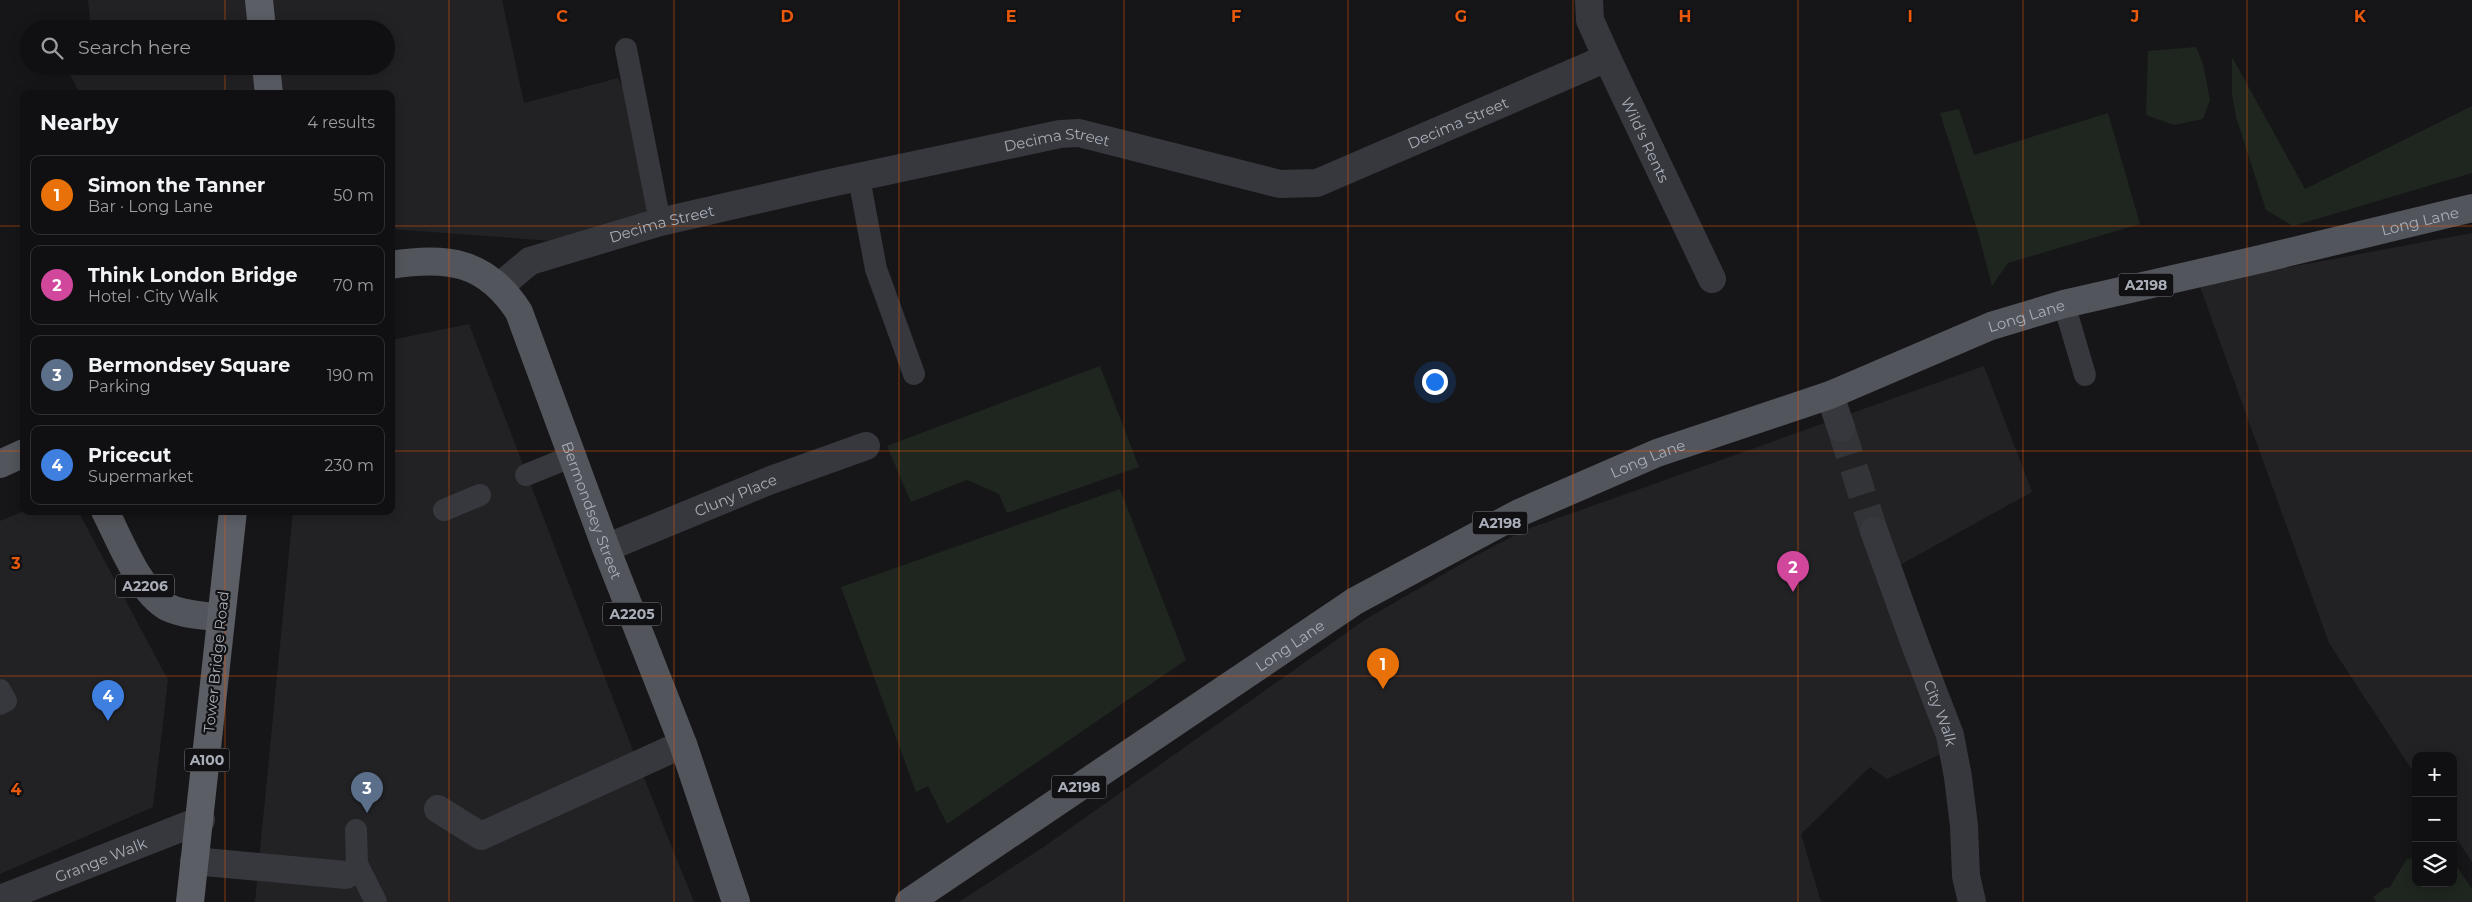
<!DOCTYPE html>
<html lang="en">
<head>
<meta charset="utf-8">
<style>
	:root { --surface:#101012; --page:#19191b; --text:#f1f3f6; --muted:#9c9d9f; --line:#303032; --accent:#2563eb }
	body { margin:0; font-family:Montserrat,sans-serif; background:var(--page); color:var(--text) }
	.controls { position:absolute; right:15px; bottom:15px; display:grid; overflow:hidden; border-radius:10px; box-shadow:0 2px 12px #0003 }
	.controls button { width:45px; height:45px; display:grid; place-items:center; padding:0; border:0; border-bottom:1px solid var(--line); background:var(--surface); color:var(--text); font:25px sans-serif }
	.you { position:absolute; left:1434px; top:381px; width:18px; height:18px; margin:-12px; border:4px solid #fff; border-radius:50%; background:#1a73e8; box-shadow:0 0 0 8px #1a73e833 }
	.badge { display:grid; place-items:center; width:32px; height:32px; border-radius:50%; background:var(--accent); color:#fff; font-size:16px; font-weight:700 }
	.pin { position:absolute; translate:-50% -41px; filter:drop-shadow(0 1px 2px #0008) }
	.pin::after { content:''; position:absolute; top:26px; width:18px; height:15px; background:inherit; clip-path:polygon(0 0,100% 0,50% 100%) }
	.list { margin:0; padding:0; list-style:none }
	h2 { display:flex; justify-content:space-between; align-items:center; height:65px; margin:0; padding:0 20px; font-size:21px }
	h2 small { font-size:16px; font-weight:400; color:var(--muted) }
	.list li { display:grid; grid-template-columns:32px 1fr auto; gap:15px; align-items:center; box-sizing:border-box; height:80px; margin:0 10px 10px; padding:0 10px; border:1px solid var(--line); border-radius:10px }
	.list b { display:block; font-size:19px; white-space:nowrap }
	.list p { margin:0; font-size:16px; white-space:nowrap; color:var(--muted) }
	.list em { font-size:16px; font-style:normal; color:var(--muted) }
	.icon { flex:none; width:28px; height:28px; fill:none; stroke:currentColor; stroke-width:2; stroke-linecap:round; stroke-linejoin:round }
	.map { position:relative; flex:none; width:2472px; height:902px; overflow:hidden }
	.search { position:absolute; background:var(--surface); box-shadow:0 2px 12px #0003; left:20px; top:20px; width:375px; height:55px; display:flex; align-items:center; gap:12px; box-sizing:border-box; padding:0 18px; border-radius:28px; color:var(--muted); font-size:19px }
	.panel { position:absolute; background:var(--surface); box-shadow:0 2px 12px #0003; left:20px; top:90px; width:375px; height:425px; border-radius:10px }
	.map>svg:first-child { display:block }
	.built { fill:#222225 }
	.green { fill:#1e261f }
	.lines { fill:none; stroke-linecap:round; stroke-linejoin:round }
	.pedestrian-tunnel { stroke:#333438; stroke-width:28; stroke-dasharray:28 14; stroke-linecap:butt }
	.service { stroke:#37383d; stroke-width:22 }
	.pedestrian { stroke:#37383d; stroke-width:28 }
	.minor { stroke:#37383d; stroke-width:28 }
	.primary { stroke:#53555c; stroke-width:28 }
	.trunk { stroke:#5b5e65; stroke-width:28 }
	.grid { fill:none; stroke:#e8590c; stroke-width:1; stroke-opacity:0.55 }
	.labels { text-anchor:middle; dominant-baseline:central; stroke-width:4.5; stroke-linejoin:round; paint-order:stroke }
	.shield { fill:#111113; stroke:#7b7e86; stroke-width:1 }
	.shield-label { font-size:14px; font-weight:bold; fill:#a8adb8 }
	.street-label { font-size:15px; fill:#a8adb8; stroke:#111113 }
	.grid-label { font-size:16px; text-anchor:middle; font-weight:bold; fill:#e8590c; stroke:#111113; stroke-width:4.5; stroke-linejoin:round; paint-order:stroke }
</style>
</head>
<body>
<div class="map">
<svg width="2472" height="902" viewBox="0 0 2472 902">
	<rect width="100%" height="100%" fill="#161618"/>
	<g class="built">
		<path d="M88 0H502L524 103 618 78 632 104 650 204 640 220 552 241 391 229V94H80L66 66H386V29H91Z"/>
		<path d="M2472 233V862L2453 833V756H2416V776L2329 643 2199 284Z"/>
		<path d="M469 324 632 748 694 902H255L293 511H391V340Z"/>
		<path d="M1984 366 2032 492 1880 576 1936 726 1941 754 1887 779 1870 767 1801 834 1821 902H959L1045 846 1366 619 1475 556 1525 530Z"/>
		<path d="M24 511H78L168 680 153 807 0 874V521Z"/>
	</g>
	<g class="green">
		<path d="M2196 47 2203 64 2210 100 2203 119 2174 125 2146 115 2148 51Z"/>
		<path d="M2232 57 2305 189 2472 106V173L2293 226 2266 210 2236 117 2232 94Z"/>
		<path d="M1959 109 1974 155 2108 113 2140 224 2008 263 1992 286 1979 236 1940 113Z"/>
		<path d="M1100 366 1139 467 1007 513 999 494 967 480 911 502 887 446Z"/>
		<path d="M1120 489 1186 660 947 824 928 786 916 792 841 587Z"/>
		<path d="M2416 856V883H2453V861L2472 889V902H2377L2373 897 2385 888 2390 887 2406 860Z"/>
	</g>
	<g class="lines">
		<path class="pedestrian-tunnel" d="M1841 428 1874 531"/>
		<g class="service">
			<path d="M626 49 660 222"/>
			<path d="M859 178 876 269 914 374"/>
			<path d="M2064 304 2085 375"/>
			<path d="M526 475 573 456"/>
			<path d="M444 510 480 495"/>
			<path d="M0 690 6 701 0 704"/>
			<path d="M356 830 357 864 376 902"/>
		</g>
		<g class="pedestrian">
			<path d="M1830 395 1841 428"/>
			<path id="s1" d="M1874 531 1916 647 1950 735 1958 777 1964 826 1966 876 1972 902"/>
			<path d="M438 809 481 836 683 744"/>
			<path d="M194 861 346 875"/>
		</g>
		<g class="minor">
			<path id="s2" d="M1589 0 1590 20 1607 58 1712 279"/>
			<path id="s3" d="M500 286 530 261 660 222 821 185 1060 134 1079 133 1280 184 1317 183 1607 58"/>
			<path id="s4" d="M606 548 771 480 866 446"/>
			<path id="s5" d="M0 899 201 820"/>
		</g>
		<g class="primary">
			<path id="s6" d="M391 265C447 256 486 261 519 312L606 548 683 744 736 902"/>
			<path d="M0 464 24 453"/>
			<path d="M105 511C120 540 139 591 167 607 183 615 203 615 220 618"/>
			<path id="s7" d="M909 902 1355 601 1519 513 1657 453 1830 395 1991 326 2064 304 2261 259 2472 208"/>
		</g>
		<g class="trunk">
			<path d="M259 0 262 29"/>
			<path d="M266 66 269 94"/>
			<path d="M190 902 233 511"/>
		</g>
	</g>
	<path class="grid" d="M225 0V29M449 0V902M674 0V902M899 0V902M1124 0V902M1348 0V902M1573 0V902M1798 0V902M2023 0V902M2247 0V902M225 66V94M0 226H24M391 226H2472M0 451H24M391 451H2472M225 511V902M0 676H2472"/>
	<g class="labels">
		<g class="shield">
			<rect x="2118.5" y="273.5" width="55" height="23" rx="4"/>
			<rect x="1472.5" y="511.5" width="55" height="23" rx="4"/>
			<rect x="116" y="574.5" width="58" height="23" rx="4"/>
			<rect x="603" y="602.5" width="58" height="23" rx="4"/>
			<rect x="184.5" y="748.5" width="45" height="23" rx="4"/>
			<rect x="1051.5" y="775.5" width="55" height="23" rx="4"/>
		</g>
		<g class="shield-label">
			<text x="2146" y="285">A2198</text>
			<text x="1500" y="523">A2198</text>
			<text x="145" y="586">A2206</text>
			<text x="632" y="614">A2205</text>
			<text x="207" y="760">A100</text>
			<text x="1079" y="787">A2198</text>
		</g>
		<g class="street-label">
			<text stroke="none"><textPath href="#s3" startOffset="1001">Decima Street</textPath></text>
			<text stroke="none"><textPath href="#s2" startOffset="152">Wild's Rents</textPath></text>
			<text stroke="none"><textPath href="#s3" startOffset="581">Decima Street</textPath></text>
			<text stroke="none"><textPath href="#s7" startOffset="1674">Long Lane</textPath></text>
			<text stroke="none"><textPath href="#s3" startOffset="176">Decima Street</textPath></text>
			<text stroke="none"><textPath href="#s7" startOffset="1269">Long Lane</textPath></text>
			<text stroke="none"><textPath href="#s7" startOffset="864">Long Lane</textPath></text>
			<text stroke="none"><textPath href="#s4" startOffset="140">Cluny Place</textPath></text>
			<text stroke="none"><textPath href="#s6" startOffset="358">Bermondsey Street</textPath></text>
			<text stroke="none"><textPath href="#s7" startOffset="459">Long Lane</textPath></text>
			<text transform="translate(216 662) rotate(-84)">Tower Bridge Road</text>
			<text stroke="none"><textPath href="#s1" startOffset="194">City Walk</textPath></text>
			<text stroke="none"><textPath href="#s5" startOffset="108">Grange Walk</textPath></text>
		</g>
	</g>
	<g class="grid-label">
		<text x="562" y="22">C</text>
		<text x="787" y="22">D</text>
		<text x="1011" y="22">E</text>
		<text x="1236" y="22">F</text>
		<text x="1461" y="22">G</text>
		<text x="1685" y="22">H</text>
		<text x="1910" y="22">I</text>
		<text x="2135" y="22">J</text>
		<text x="2360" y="22">K</text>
		<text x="16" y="569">3</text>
		<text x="16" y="795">4</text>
	</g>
</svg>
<div class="controls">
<button>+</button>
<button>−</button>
<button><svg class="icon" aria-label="layers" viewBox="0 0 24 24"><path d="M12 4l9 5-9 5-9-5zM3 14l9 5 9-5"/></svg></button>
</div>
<div class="you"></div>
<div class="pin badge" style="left:1383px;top:689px;background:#e8710a">1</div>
<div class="pin badge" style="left:1793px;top:592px;background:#d1479c">2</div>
<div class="pin badge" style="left:367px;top:813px;background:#5c6f8a">3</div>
<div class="pin badge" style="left:108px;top:721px;background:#3f7fe0">4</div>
<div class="search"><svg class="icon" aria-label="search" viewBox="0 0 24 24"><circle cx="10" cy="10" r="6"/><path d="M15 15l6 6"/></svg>Search here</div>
<section class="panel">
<h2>Nearby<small>4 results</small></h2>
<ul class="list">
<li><span class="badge" style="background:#e8710a">1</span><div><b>Simon the Tanner</b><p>Bar · Long Lane</p></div><em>50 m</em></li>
<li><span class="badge" style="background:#d1479c">2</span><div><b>Think London Bridge</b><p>Hotel · City Walk</p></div><em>70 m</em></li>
<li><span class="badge" style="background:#5c6f8a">3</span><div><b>Bermondsey Square</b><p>Parking</p></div><em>190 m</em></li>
<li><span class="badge" style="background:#3f7fe0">4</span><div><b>Pricecut</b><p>Supermarket</p></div><em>230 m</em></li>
</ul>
</section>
</div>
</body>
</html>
